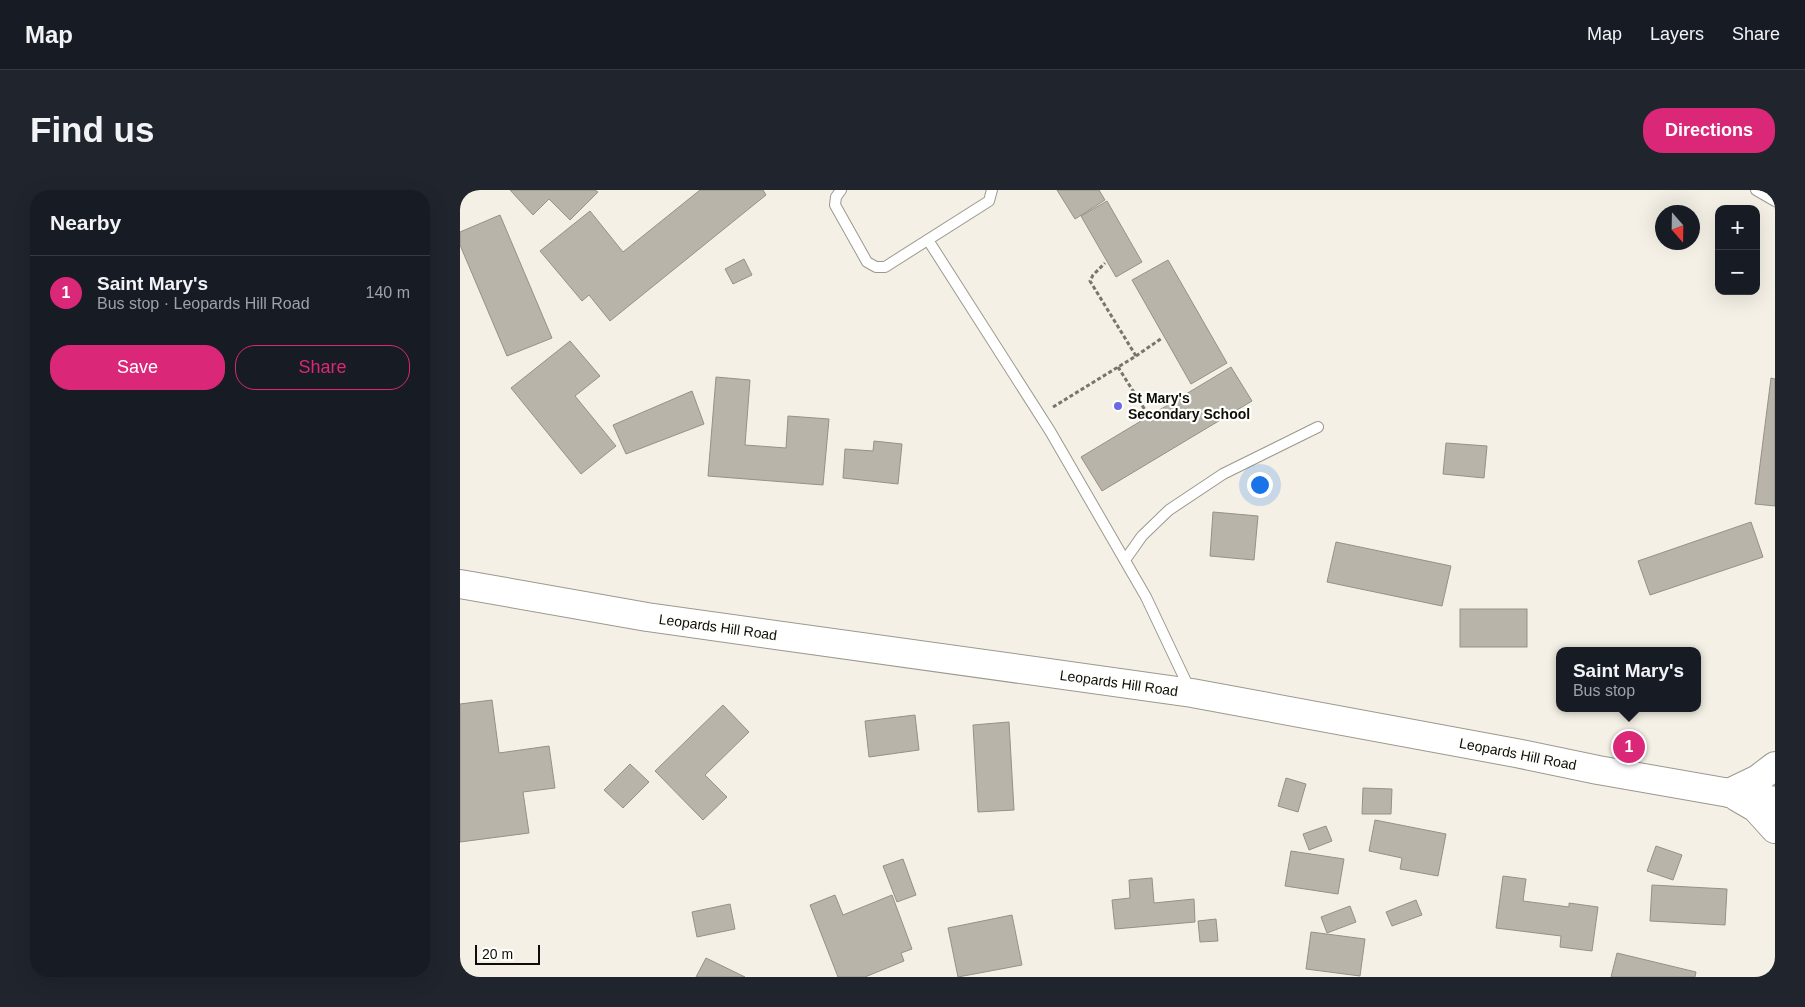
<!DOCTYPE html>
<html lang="en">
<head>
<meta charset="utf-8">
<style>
	:root { --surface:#171b24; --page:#20242c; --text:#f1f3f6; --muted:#9ea1a6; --line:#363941; --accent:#db2777 }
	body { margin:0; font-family:Arial,sans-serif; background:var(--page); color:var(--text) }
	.controls { position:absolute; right:15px; top:15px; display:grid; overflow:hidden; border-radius:10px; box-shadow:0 5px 20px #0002 }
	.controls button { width:45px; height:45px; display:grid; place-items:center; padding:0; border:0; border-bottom:1px solid var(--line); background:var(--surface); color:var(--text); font:25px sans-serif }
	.compass { position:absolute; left:1195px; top:15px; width:45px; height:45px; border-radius:50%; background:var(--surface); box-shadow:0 5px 20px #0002; rotate:160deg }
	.scale { position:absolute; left:15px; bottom:12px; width:65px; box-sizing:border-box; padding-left:5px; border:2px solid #0e0d09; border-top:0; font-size:14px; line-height:18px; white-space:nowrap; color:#0e0d09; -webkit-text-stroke:4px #fefefb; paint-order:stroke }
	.you { position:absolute; left:799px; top:294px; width:18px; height:18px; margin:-12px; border:4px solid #fff; border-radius:50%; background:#1a73e8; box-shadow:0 0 0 8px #1a73e833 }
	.badge { display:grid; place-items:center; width:32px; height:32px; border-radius:50%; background:var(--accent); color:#fff; font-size:16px; font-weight:700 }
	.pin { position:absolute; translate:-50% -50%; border:2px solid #fff; box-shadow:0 1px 5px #0006 }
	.popup { position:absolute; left:1096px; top:457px; width:145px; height:65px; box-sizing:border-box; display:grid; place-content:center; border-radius:10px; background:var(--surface); filter:drop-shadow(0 1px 4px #0005); font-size:16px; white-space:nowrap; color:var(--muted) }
	.popup b { font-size:19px; color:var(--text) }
	.popup::after { content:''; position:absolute; left:50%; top:100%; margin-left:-10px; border:10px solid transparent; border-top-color:var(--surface) }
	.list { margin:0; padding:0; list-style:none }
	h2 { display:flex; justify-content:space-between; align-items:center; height:65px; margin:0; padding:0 20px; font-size:21px }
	h2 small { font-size:16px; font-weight:400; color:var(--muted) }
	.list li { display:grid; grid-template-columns:32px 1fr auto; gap:15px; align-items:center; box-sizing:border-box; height:75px; padding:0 20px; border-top:1px solid var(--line) }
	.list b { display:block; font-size:19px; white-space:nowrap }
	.list p { margin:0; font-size:16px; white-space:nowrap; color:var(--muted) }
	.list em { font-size:16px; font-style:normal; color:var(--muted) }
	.actions { display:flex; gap:10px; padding:15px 20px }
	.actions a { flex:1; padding:11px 0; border:1px solid var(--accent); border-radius:20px; text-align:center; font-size:18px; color:var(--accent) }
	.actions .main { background:var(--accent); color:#fff }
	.map { position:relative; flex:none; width:1315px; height:787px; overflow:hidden; border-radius:20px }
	header { display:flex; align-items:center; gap:30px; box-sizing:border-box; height:70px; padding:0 25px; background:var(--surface); border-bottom:1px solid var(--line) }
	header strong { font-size:24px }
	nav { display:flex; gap:28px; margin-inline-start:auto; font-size:18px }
	.intro { display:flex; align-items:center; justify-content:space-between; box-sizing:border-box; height:120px; padding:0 30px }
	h1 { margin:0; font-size:35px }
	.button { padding:12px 22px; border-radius:20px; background:var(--accent); color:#fff; font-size:18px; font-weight:700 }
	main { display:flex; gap:30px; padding:0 30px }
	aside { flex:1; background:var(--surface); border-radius:20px; box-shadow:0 5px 20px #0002 }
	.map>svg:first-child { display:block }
	.building { fill:#b8b4a9; stroke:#959186 }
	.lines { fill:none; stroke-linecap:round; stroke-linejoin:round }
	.service-casing { stroke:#9c988d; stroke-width:12 }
	.secondary-casing { stroke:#9c988d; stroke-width:30 }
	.path { stroke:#78756e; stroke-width:3; stroke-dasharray:4 2.5; stroke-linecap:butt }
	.service { stroke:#fff; stroke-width:10 }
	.secondary { stroke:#fff; stroke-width:28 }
	.poi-dot { fill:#6a6be4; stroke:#fefefb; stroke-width:2 }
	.labels { text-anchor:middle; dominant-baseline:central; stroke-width:4.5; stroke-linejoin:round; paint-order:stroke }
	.poi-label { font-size:14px; font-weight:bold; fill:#0e0d09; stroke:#fefefb; text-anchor:start }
	.street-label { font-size:14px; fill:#0e0d09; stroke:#fefefb }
</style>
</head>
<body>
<header>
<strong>Map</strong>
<nav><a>Map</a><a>Layers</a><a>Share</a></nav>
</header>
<div class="intro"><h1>Find us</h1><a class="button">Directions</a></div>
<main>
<aside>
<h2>Nearby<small></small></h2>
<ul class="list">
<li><span class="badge">1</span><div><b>Saint Mary's</b><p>Bus stop · Leopards Hill Road</p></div><em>140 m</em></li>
</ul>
<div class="actions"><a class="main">Save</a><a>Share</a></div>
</aside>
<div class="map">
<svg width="1315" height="787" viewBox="0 0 1315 787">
	<rect width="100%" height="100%" fill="#f4f0e5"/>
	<g class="building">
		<path d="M50 0H135L138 2 110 30 89 9 73 25Z"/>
		<path d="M240 0H303L306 5 150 131 129 105 122 111 80 61 130 21 163 62Z"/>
		<path d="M597 0H639L645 10 615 29Z"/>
		<path d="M647 11 682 72 656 87 621 26Z"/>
		<path d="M40 25 92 148 47 166 0 55V42Z"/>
		<path d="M284 69 292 85 273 94 265 79Z"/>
		<path d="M708 70 767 173 731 194 672 90Z"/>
		<path d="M110 151 140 186 115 206 156 256 121 284 51 198Z"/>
		<path d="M771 177 792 211 642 301 621 267Z"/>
		<path d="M256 187 290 190 285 255 326 258 328 226 369 229 363 295 248 286Z"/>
		<path d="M1311 188 1315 189V316L1295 314Z"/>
		<path d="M232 201 244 234 166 264 153 235Z"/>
		<path d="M414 251 442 254 438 294 383 288 385 259 413 261Z"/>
		<path d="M986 253 1027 256 1024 288 983 284Z"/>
		<path d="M753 322 798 326 794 370 750 366Z"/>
		<path d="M1291 332 1303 367 1190 405 1178 371Z"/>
		<path d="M876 352 991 376 982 416 867 392Z"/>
		<rect x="1000" y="419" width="67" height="38"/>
		<path d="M32 510 39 563 89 556 95 598 63 602 69 643 0 652V514Z"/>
		<path d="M263 515 289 542 245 585 267 607 243 630 195 581Z"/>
		<path d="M455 525 459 560 409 567 405 531Z"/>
		<path d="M549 532 554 620 518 622 513 535Z"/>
		<path d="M170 574 189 592 163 618 144 600Z"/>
		<path d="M826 588 846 594 838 622 818 616Z"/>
		<path d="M903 598 932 599 931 624H902Z"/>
		<path d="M915 630 986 644 978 686 940 679 942 668 909 661Z"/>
		<path d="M866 636 872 651 849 660 843 644Z"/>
		<path d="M1196 656 1222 665 1213 690 1187 681Z"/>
		<path d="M831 661 884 669 878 704 825 696Z"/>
		<path d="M443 669 456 705 437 712 423 676Z"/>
		<path d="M1043 686 1066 689 1063 711 1109 717V713L1138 717 1132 761 1100 757 1101 746 1036 738Z"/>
		<path d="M692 688 694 713 734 709 735 732 655 739 652 710 670 708 669 690Z"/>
		<path d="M1192 695 1267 699 1265 735 1190 731Z"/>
		<path d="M375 705 383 725 432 705 452 759 441 763 444 771 405 787H378L350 715Z"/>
		<path d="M956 710 962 725 932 736 926 722Z"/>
		<path d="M270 714 275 739 237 747 232 722Z"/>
		<path d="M890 716 896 732 867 743 861 727Z"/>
		<path d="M552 725 562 775 498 787 488 738Z"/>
		<path d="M756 729 758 751 740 752 738 731Z"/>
		<path d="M851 742 905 749 900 786 846 779Z"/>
		<path d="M1157 763 1236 782 1235 787H1151Z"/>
		<path d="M246 768 285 787H236Z"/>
	</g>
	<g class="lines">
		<g class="service-casing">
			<g id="service">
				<path d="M381 0 376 7 375 15 407 72 416 77H425L529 11 532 0"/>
				<path d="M1296 0 1315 11"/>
				<path d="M468 50 590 241 686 407 730 500"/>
				<path d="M665 370 682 346 709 320 763 284 858 237"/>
			</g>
		</g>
		<g class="secondary-casing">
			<g id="secondary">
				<path d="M0 394 187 427 732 503 1056 563 1138 580 1315 611"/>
				<path d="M1269 603 1298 589 1315 576"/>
				<path d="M1277 607 1296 618 1315 639"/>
			</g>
		</g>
		<g class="path">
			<path d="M676 166 702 148"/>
			<path d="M658 177 685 220"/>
			<path d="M593 217 676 166 630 91 633 85 645 73"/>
		</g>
		<use href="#service" class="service"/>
		<use href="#secondary" class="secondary"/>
	</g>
	<circle class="poi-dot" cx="658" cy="216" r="5"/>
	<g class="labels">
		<g class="poi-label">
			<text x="668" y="208">St Mary's<tspan x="668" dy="16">Secondary School</tspan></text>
		</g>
		<g class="street-label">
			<text transform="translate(258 437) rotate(8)">Leopards Hill Road</text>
			<text transform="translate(659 493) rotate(8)">Leopards Hill Road</text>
			<text transform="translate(1058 564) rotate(11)">Leopards Hill Road</text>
		</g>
	</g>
</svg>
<div class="controls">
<button>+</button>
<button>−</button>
</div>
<svg class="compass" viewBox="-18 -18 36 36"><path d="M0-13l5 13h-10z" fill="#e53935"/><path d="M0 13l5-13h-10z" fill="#9ea1a6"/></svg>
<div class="scale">20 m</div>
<div class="you"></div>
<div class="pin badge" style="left:1169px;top:557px">1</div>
<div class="popup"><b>Saint Mary's</b>Bus stop</div>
</div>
</main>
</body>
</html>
